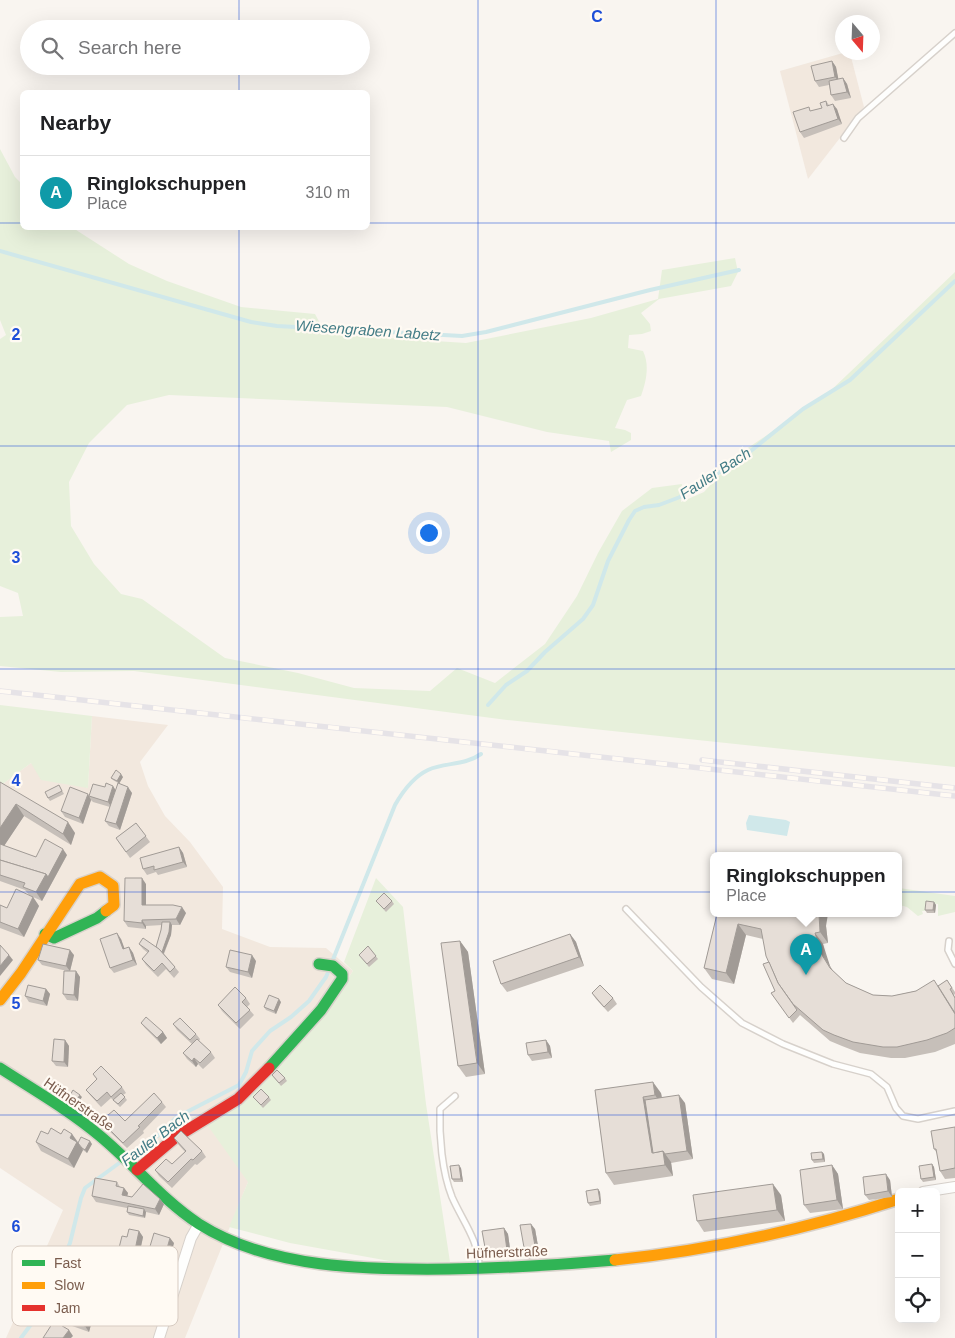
<!DOCTYPE html>
<html lang="en">
<head>
<meta charset="utf-8">
<style>
	:root { --surface:#fff; --page:#f2f2f2; --text:#202124; --muted:#757577; --line:#e0e0e0; --accent:#2563eb }
	body { margin:0; font-family:Arial,sans-serif; background:var(--page); color:var(--text) }
	.controls { position:absolute; right:15px; bottom:15px; display:grid; overflow:hidden; border-radius:8px; box-shadow:0 5px 20px #0002 }
	.controls button { width:45px; height:45px; display:grid; place-items:center; padding:0; border:0; border-bottom:1px solid var(--line); background:var(--surface); color:var(--text); font:25px sans-serif }
	.compass { position:absolute; left:835px; top:15px; width:45px; height:45px; border-radius:50%; background:var(--surface); box-shadow:0 5px 20px #0002; rotate:161deg }
	.you { position:absolute; left:428px; top:532px; width:18px; height:18px; margin:-12px; border:4px solid #fff; border-radius:50%; background:#1a73e8; box-shadow:0 0 0 8px #1a73e833 }
	.badge { display:grid; place-items:center; width:32px; height:32px; border-radius:50%; background:var(--accent); color:#fff; font-size:16px; font-weight:700 }
	.pin { position:absolute; translate:-50% -41px; filter:drop-shadow(0 1px 2px #0008) }
	.pin::after { content:''; position:absolute; top:26px; width:18px; height:15px; background:inherit; clip-path:polygon(0 0,100% 0,50% 100%) }
	.popup { position:absolute; left:710px; top:852px; width:192px; height:65px; box-sizing:border-box; display:grid; place-content:center; border-radius:8px; background:var(--surface); filter:drop-shadow(0 1px 4px #0005); font-size:16px; white-space:nowrap; color:var(--muted) }
	.popup b { font-size:19px; color:var(--text) }
	.popup::after { content:''; position:absolute; left:50%; top:100%; margin-left:-10px; border:10px solid transparent; border-top-color:var(--surface) }
	.list { margin:0; padding:0; list-style:none }
	h2 { display:flex; justify-content:space-between; align-items:center; height:65px; margin:0; padding:0 20px; font-size:21px }
	h2 small { font-size:16px; font-weight:400; color:var(--muted) }
	.list li { display:grid; grid-template-columns:32px 1fr auto; gap:15px; align-items:center; box-sizing:border-box; height:75px; padding:0 20px; border-top:1px solid var(--line) }
	.list b { display:block; font-size:19px; white-space:nowrap }
	.list p { margin:0; font-size:16px; white-space:nowrap; color:var(--muted) }
	.list em { font-size:16px; font-style:normal; color:var(--muted) }
	.icon { flex:none; width:28px; height:28px; fill:none; stroke:currentColor; stroke-width:2; stroke-linecap:round; stroke-linejoin:round }
	.map { position:relative; flex:none; width:955px; height:1338px; overflow:hidden }
	.search { position:absolute; background:var(--surface); box-shadow:0 5px 20px #0002; left:20px; top:20px; width:350px; height:55px; display:flex; align-items:center; gap:12px; box-sizing:border-box; padding:0 18px; border-radius:28px; color:var(--muted); font-size:19px }
	.panel { position:absolute; background:var(--surface); box-shadow:0 5px 20px #0002; left:20px; top:90px; width:350px; height:140px; border-radius:8px }
	.map>svg:first-child { display:block }
	.residential { fill:#f2e8de }
	.green { fill:#e7f0db }
	.water { fill:#d0e8ea }
	.lines { fill:none; stroke-linecap:round; stroke-linejoin:round }
	.stream { stroke:#d0e8ea; stroke-width:4 }
	.lane-casing { stroke:#d7d1cb; stroke-width:8 }
	.street-casing { stroke:#d7d1cb; stroke-width:12 }
	.fast-casing { stroke:#d9d2cb; stroke-width:14 }
	.slow-casing { stroke:#d9d2cb; stroke-width:14 }
	.jam-casing { stroke:#d9d2cb; stroke-width:14 }
	.lane { stroke:#fefefd; stroke-width:5 }
	.street { stroke:#fefefd; stroke-width:10 }
	.fast { stroke:#30b455; stroke-width:11 }
	.slow { stroke:#ff9f0a; stroke-width:11 }
	.jam { stroke:#e5322d; stroke-width:11 }
	.rail-casing { stroke:#e6e3e7; stroke-width:5.5 }
	.rail { stroke:#fffaf3; stroke-width:4; stroke-dasharray:11; stroke-linecap:butt }
	.wall { fill:#c6bfb9 }
	.shaded-wall { fill:#a19b96 }
	.building { fill:#e6ded7; stroke:#a19b96 }
	.grid { fill:none; stroke:#1d4ed8; stroke-width:1; stroke-opacity:0.55 }
	.labels { text-anchor:middle; dominant-baseline:central; stroke-width:4.5; stroke-linejoin:round; paint-order:stroke }
	.street-label { font-size:14px; fill:#7a5c4d; stroke:#fffaf3 }
	.water-label { font-size:15px; font-style:italic; fill:#437c86; stroke:#fffaf3 }
	.key { fill:#fffaf3; stroke:#d7cbc1; stroke-width:1 }
	.key-label { font-size:14px; fill:#7a5c4d }
	.grid-label { font-size:16px; text-anchor:middle; font-weight:bold; fill:#1d4ed8; stroke:#fffaf3; stroke-width:4.5; stroke-linejoin:round; paint-order:stroke }
</style>
</head>
<body>
<div class="map">
<svg width="955" height="1338" viewBox="0 0 955 1338">
	<rect width="100%" height="100%" fill="#f9f5f0"/>
	<g class="residential">
		<path d="M843 53H850L864 107 808 179 780 71Z"/>
		<path d="M92 716 168 725 140 762 148 786 165 816 190 842 223 887 222 929 270 947 326 948 353 971 328 1008 248 1182 185 1338H6L63 1210 0 1168V786L31 763 88 788Z"/>
	</g>
	<g class="green">
		<path d="M0 149 15 177 22 184V228H73L129 264 167 281 241 307 315 314 326 334 466 343 591 318 658 299 662 270 735 258 738 272 731 286 659 299 641 313 650 324 651 331 642 334 629 335 628 348 643 351C650 365 646 382 641 396L627 400 615 428 625 430 631 433V440L611 452 609 441 547 432 447 407 169 395 127 405 89 443 69 482 71 526 94 564 121 594 142 599 225 658 298 673 354 688 430 691 457 668 495 683 545 644 577 596 598 553 622 511 652 488 682 484 681 502 704 492 739 454 826 395 955 272V767L507 720 134 671 61 672 0 666V617L23 616 18 593 0 586V339L6 335 0 320Z"/>
		<path d="M0 705 92 716 88 788 41 780 31 763 0 786Z"/>
		<path d="M376 878 403 907 426 1104 450 1262H395L290 1243 229 1227 248 1182 208 1126 328 1008 353 971 344 962Z"/>
		<path d="M899 888 955 896V912L938 916V904L927 903 925 911H922L923 914 918 916 907 907 899 905Z"/>
	</g>
	<path class="water" d="M749 815 786 820 790 822 787 836 747 830 746 823Z"/>
	<g class="lines">
		<g class="stream">
			<path d="M0 251 251 322 277 326 462 336 486 332 650 290 739 270"/>
			<path d="M488 705 506 685 527 671 545 652 583 619 593 605 608 561 629 520 635 511 644 507 659 505 680 497 742 458 803 409 850 380 955 281"/>
			<path d="M332 962 395 805C403 791 413 777 428 770 445 762 464 766 481 754"/>
			<path d="M128 1157 148 1145 177 1117 239 1085 246 1072 252 1051 270 1031 291 1017 309 1001 326 977 329 970"/>
			<path d="M21 1338 32 1323 49 1291 70 1243 81 1198 85 1188 122 1161"/>
		</g>
		<g class="lane-casing">
			<g id="lane">
				<path d="M844 138 858 118 955 33"/>
				<path d="M626 909 701 987 742 1023 783 1044 833 1064 871 1074 887 1087 896 1108 903 1116 918 1119 955 1111"/>
				<path d="M949 941 948 950 955 964"/>
				<path d="M455 1096 440 1109C439 1136 442 1172 452 1197 462 1220 479 1241 479 1266"/>
			</g>
		</g>
		<g class="street-casing">
			<g id="street">
				<path d="M923 1192 955 1187"/>
				<path d="M159 1338 191 1238 199 1224"/>
			</g>
		</g>
		<g class="fast-casing">
			<g id="fast">
				<path d="M45 934 54 938 97 918 106 911"/>
				<path d="M0 1068C34 1090 69 1110 100 1136 134 1164 162 1200 199 1224 270 1269 368 1270 449 1269 505 1268 560 1265 615 1260"/>
				<path d="M269 1068 321 1010 342 979V974L333 966 319 964"/>
			</g>
		</g>
		<g class="slow-casing">
			<g id="slow">
				<path d="M0 1000 21 973 80 884 100 877 113 886 114 905 106 911"/>
				<path d="M615 1260C712 1250 807 1229 899 1199"/>
			</g>
		</g>
		<g class="jam-casing">
			<path id="jam" d="M137 1170 176 1137 238 1099 269 1068"/>
		</g>
		<use href="#lane" class="lane"/>
		<use href="#street" class="street"/>
		<use href="#fast" class="fast"/>
		<use href="#slow" class="slow"/>
		<use href="#jam" class="jam"/>
		<g class="rail-casing">
			<g id="rail">
				<path d="M0 691 955 796"/>
				<path d="M702 760 955 788"/>
			</g>
		</g>
		<use href="#rail" class="rail"/>
	</g>
	<g class="wall">
		<path d="M832 61 836 67 838 79 843 78 847 84 851 98 835 101 831 95 829 85 819 87 815 81Z"/>
		<path d="M826 101 829 105 837 109 842 124 804 138 800 132 812 111 822 108Z"/>
		<path d="M123 777 119 783 132 793 120 830 109 826 105 821 110 807 93 802 91 800 83 824 65 817 61 811 89 796 116 790 118 783 113 780 111 778Z"/>
		<path d="M0 782 75 833 71 845 24 816 4 846 36 857 67 855 42 901 33 897 39 906 24 937 0 928V905L7 908 29 895 25 890 0 881V882Z"/>
		<path d="M59 785 64 794 50 801 48 798Z"/>
		<path d="M136 823 150 842 130 858 116 838Z"/>
		<path d="M179 847 183 853 187 867 158 875 156 872 147 875 143 869Z"/>
		<path d="M146 884V905L186 913 180 925H172L171 935 164 954 179 972 174 978 166 969 158 977 146 965 142 959 148 953 143 949 139 944 156 947 161 930 162 925 146 926V929L128 927 124 921Z"/>
		<path d="M376 901H392L394 904 386 912Z"/>
		<path d="M934 902 936 905 935 913H927L925 910Z"/>
		<path d="M717 914 826 926 828 943 823 944 825 954 830 966 832 970 846 983 873 995 892 996 938 986 947 980 955 992V994L954 995 955 997V1044L935 1052 905 1058H891L860 1053 842 1046 830 1041 800 1015 793 1023 771 993 775 991 763 939 746 935 734 984 712 979 704 968Z"/>
		<path d="M570 934 576 942 584 966 507 992 501 984Z"/>
		<path d="M121 939 124 949 129 947 133 953 137 965 114 973 110 968Z"/>
		<path d="M460 941 468 952 485 1074 466 1077 458 1066Z"/>
		<path d="M368 946 378 959 369 967 359 955Z"/>
		<path d="M74 955 70 971H76L80 977 78 1001 67 1000 63 994 67 971 42 965 38 960Z"/>
		<path d="M256 961 252 978 230 972 226 967Z"/>
		<path d="M46 989 50 994 47 1006 29 1002 25 996Z"/>
		<path d="M592 993 613 998 617 1004 608 1012 596 999Z"/>
		<path d="M246 998 250 1004 247 1007 254 1015 240 1029 222 1011 218 1005Z"/>
		<path d="M281 1002 276 1014 266 1010 264 1007Z"/>
		<path d="M141 1023 163 1032 167 1038 161 1044 145 1028Z"/>
		<path d="M173 1024 196 1034 200 1039 199 1041 211 1052 215 1058 203 1069 198 1064 196 1067 187 1059 183 1053 192 1044 177 1030Z"/>
		<path d="M65 1040 69 1046 68 1067 56 1066 52 1061Z"/>
		<path d="M546 1040 550 1046 552 1058 532 1061 528 1055Z"/>
		<path d="M93 1074 122 1087 126 1093 123 1095 127 1100 120 1107 111 1098 101 1107 90 1095 86 1090 97 1080Z"/>
		<path d="M272 1075 285 1078 287 1081 281 1086Z"/>
		<path d="M595 1090 661 1093 662 1097 685 1103 693 1159 671 1163 673 1176 614 1185 606 1173Z"/>
		<path d="M253 1097H269L271 1100 263 1108Z"/>
		<path d="M162 1102 166 1107 143 1131 144 1133 127 1148 105 1127 101 1121H125Z"/>
		<path d="M955 1127V1178L945 1179 940 1171 937 1153 934 1149Z"/>
		<path d="M48 1134H72L78 1142 92 1144 87 1153 83 1150 74 1168 41 1151 36 1142Z"/>
		<path d="M174 1138 202 1151 206 1157 197 1165 195 1164 172 1188 159 1176 155 1170 172 1164 185 1152 178 1144Z"/>
		<path d="M822 1152 824 1154 825 1162 814 1163 812 1160Z"/>
		<path d="M932 1164 934 1167 936 1180 923 1182 921 1179Z"/>
		<path d="M832 1165 838 1174 843 1209 810 1213 804 1205Z"/>
		<path d="M461 1168 463 1182H454L452 1179Z"/>
		<path d="M890 1180 892 1197 869 1200 865 1195Z"/>
		<path d="M117 1182 120 1187 124 1188 128 1193 127 1196 132 1197 160 1199 164 1204 159 1215 146 1212 145 1218 129 1215 127 1212V1208L96 1202 92 1196Z"/>
		<path d="M598 1189 600 1192 601 1204 590 1206 588 1203Z"/>
		<path d="M781 1195 785 1221 704 1232 697 1221Z"/>
		<path d="M504 1228 508 1234 511 1256 490 1259 486 1253Z"/>
		<path d="M535 1229 540 1257 529 1259 525 1253Z"/>
		<path d="M139 1231 143 1237 140 1251 148 1253 174 1243 163 1282 146 1278 142 1272 144 1268 138 1267 136 1275 117 1272 113 1266 118 1252 127 1237Z"/>
		<path d="M99 1268 97 1279 73 1275 76 1280 68 1304 55 1299 51 1294 59 1269Z"/>
		<path d="M135 1279 139 1285 133 1311 113 1307 109 1301Z"/>
		<path d="M104 1291 101 1303 81 1299 77 1293Z"/>
		<path d="M43 1311 92 1321 89 1332 47 1317Z"/>
	</g>
	<g class="shaded-wall">
		<path d="M832 61 836 67 839 82 835 77Z"/>
		<path d="M843 78 847 84 851 98 847 92Z"/>
		<path d="M833 104 837 109 842 124 838 119Z"/>
		<path d="M121 774 123 777 119 784 117 781Z"/>
		<path d="M113 786 117 792 112 808 108 802Z"/>
		<path d="M128 787 132 793 120 830 116 824Z"/>
		<path d="M88 794 91 800 83 824 79 818Z"/>
		<path d="M16 804 24 816 2 849 0 853V828Z"/>
		<path d="M68 822 75 833 71 845 63 834Z"/>
		<path d="M179 847 183 853 187 867 183 862Z"/>
		<path d="M63 849 67 855 42 901 36 892 46 874Z"/>
		<path d="M142 878 146 884V911L142 905Z"/>
		<path d="M33 897 39 906 24 937 18 929Z"/>
		<path d="M934 902 936 905 935 913 933 910Z"/>
		<path d="M182 907 186 913 180 925 176 919Z"/>
		<path d="M819 914H828L826 926 828 943 820 932Z"/>
		<path d="M142 920 146 926V929L142 923Z"/>
		<path d="M170 922 172 925 171 935 163 955 161 952Z"/>
		<path d="M738 924 746 935 734 984 726 973Z"/>
		<path d="M117 933 121 939 127 955 123 949Z"/>
		<path d="M815 933 823 944 830 966 838 979 822 955Z"/>
		<path d="M570 934 576 942 584 966 579 957Z"/>
		<path d="M460 941 468 952 485 1074 477 1063Z"/>
		<path d="M129 947 133 953 137 965 133 960Z"/>
		<path d="M70 950 74 955 70 971 66 966Z"/>
		<path d="M9 955 13 960 0 976V966Z"/>
		<path d="M252 955 256 961 252 978 248 972Z"/>
		<path d="M76 971 80 977 78 1001 74 995Z"/>
		<path d="M46 989 50 994 47 1006 43 1001Z"/>
		<path d="M279 999 281 1002 276 1014 274 1011Z"/>
		<path d="M163 1032 167 1038 161 1044 157 1038Z"/>
		<path d="M65 1040 69 1046 68 1067 64 1062Z"/>
		<path d="M546 1040 550 1046 552 1058 548 1052Z"/>
		<path d="M194 1058 198 1064 196 1067 192 1061Z"/>
		<path d="M653 1082 661 1093 663 1107 655 1095Z"/>
		<path d="M80 1095 82 1097 76 1106 74 1103Z"/>
		<path d="M679 1095 685 1103 693 1159 687 1151Z"/>
		<path d="M643 1097 651 1108 658 1155 652 1153Z"/>
		<path d="M72 1134 83 1150 74 1168 68 1159 70 1138Z"/>
		<path d="M90 1141 92 1144 87 1153 85 1150Z"/>
		<path d="M663 1151 671 1162 673 1176 665 1165Z"/>
		<path d="M822 1152 824 1154 825 1162 823 1159Z"/>
		<path d="M932 1164 934 1167 936 1180 934 1177Z"/>
		<path d="M459 1165 461 1168 463 1182 461 1179Z"/>
		<path d="M832 1165 838 1174 843 1209 837 1200Z"/>
		<path d="M886 1174 890 1180 892 1197 888 1191Z"/>
		<path d="M773 1184 781 1195 785 1221 777 1210Z"/>
		<path d="M124 1188 128 1193 126 1201 122 1195Z"/>
		<path d="M598 1189 600 1192 601 1204 600 1201Z"/>
		<path d="M160 1199 164 1204 159 1215 155 1209Z"/>
		<path d="M144 1209 146 1212 145 1218 143 1216Z"/>
		<path d="M531 1224 535 1229 540 1257 536 1251Z"/>
		<path d="M504 1228 508 1234 511 1256 507 1250Z"/>
		<path d="M139 1231 143 1237 139 1256 135 1250Z"/>
		<path d="M170 1238 174 1243 163 1282 159 1276Z"/>
		<path d="M134 1261 138 1267 136 1275 132 1270Z"/>
		<path d="M95 1262 99 1268 97 1279 93 1274Z"/>
		<path d="M68 1269 76 1280 68 1304 64 1298Z"/>
		<path d="M135 1279 139 1285 133 1311 129 1305Z"/>
		<path d="M100 1285 104 1291 101 1303 97 1297Z"/>
		<path d="M88 1315 92 1321 89 1332 85 1326Z"/>
		<path d="M69 1330 73 1336 71 1338H63Z"/>
	</g>
	<g class="building">
		<path d="M832 61 835 77 815 81 811 66Z"/>
		<path d="M843 78 847 92 831 95 829 81Z"/>
		<path d="M826 101 827 106 833 104 838 119 800 132 793 112 809 107 810 111 822 108 820 103Z"/>
		<path d="M116 770 121 774 117 781 111 778Z"/>
		<path d="M0 782 68 822 63 834 16 804 0 828Z"/>
		<path d="M106 783 113 786 108 802 89 796 93 784 105 787Z"/>
		<path d="M118 783 128 787 116 824 105 821Z"/>
		<path d="M59 785 62 791 48 798 45 792Z"/>
		<path d="M70 787 88 794 79 818 61 811Z"/>
		<path d="M136 823 146 836 126 852 116 838Z"/>
		<path d="M45 839 63 849 48 877 46 874 0 860V844L36 857Z"/>
		<path d="M179 847 183 862 154 870V866L143 869 140 858Z"/>
		<path d="M0 860 46 874 36 892 23 887 25 883 0 875Z"/>
		<path d="M125 878H142V905H173L182 907 176 919 142 920V923L124 921Z"/>
		<path d="M16 889 33 897 18 929 0 922V905L7 908Z"/>
		<path d="M384 893 392 901 384 909 376 901Z"/>
		<path d="M926 901 934 902 933 910H925Z"/>
		<path d="M717 914H819L820 932 815 933 822 955 830 968 846 983 873 995 892 996 916 991 934 980 955 1014V1028L947 1033 927 1040 897 1047H883L853 1042 834 1035 823 1030 793 1004 778 983 766 956 761 929 738 924 726 973 704 968Z"/>
		<path d="M162 922H170L169 932 162 952 156 947 161 930Z"/>
		<path d="M117 933 123 949 129 947 133 960 110 968 100 939Z"/>
		<path d="M570 934 579 957 501 984 493 961Z"/>
		<path d="M143 938 159 949 175 967 170 972 162 963 154 971 142 959 149 951 139 944Z"/>
		<path d="M460 941 477 1063 458 1066 441 943Z"/>
		<path d="M43 944 70 950 66 966 38 960Z"/>
		<path d="M0 945 9 955 0 966Z"/>
		<path d="M368 946 376 956 367 964 359 955Z"/>
		<path d="M230 950 252 955 248 972 226 967Z"/>
		<path d="M769 962 778 983 797 1010 789 1018 771 993 775 991 763 964Z"/>
		<path d="M64 971H76L74 995 63 994Z"/>
		<path d="M947 980 952 988 950 989 955 998V1013L938 986Z"/>
		<path d="M28 985 46 989 43 1001 25 996Z"/>
		<path d="M600 985 613 998 604 1007 592 993Z"/>
		<path d="M235 987 246 998 242 1002 250 1010 236 1023 218 1005Z"/>
		<path d="M269 995 279 999 274 1011 264 1007Z"/>
		<path d="M146 1017 163 1032 157 1038 141 1023Z"/>
		<path d="M180 1018 196 1034 190 1040 173 1024Z"/>
		<path d="M54 1039 65 1040 64 1062 52 1061Z"/>
		<path d="M197 1039 211 1052 200 1063 194 1058 192 1061 183 1053Z"/>
		<path d="M546 1040 548 1052 528 1055 526 1043Z"/>
		<path d="M101 1066 122 1087 111 1097 107 1092 97 1101 86 1090 97 1079 93 1074Z"/>
		<path d="M277 1070 285 1078 279 1083 272 1075Z"/>
		<path d="M653 1082 655 1095 643 1097 652 1153 663 1151 665 1165 606 1173 595 1090Z"/>
		<path d="M261 1089 269 1097 261 1105 253 1097Z"/>
		<path d="M73 1090 80 1095 74 1103 68 1099Z"/>
		<path d="M121 1093 125 1097 118 1104 113 1100Z"/>
		<path d="M154 1093 162 1102 138 1126 140 1127 123 1143 101 1121 114 1110 125 1121Z"/>
		<path d="M679 1095 687 1151 665 1154 663 1151 653 1153 645 1100Z"/>
		<path d="M955 1127V1168L940 1171 936 1149H934L931 1131Z"/>
		<path d="M51 1128 61 1134 64 1129 72 1134 70 1138 77 1142 68 1159 36 1142 41 1131 48 1134Z"/>
		<path d="M181 1131 202 1151 193 1160 191 1159 168 1182 155 1170 166 1159 172 1164 186 1151 174 1138Z"/>
		<path d="M81 1137 90 1141 85 1150 82 1148 78 1143Z"/>
		<path d="M822 1152 823 1159 812 1160 811 1153Z"/>
		<path d="M932 1164 934 1177 921 1179 919 1166Z"/>
		<path d="M459 1165 461 1179H452L450 1166Z"/>
		<path d="M832 1165 837 1200 804 1205 800 1170Z"/>
		<path d="M886 1174 888 1191 865 1195 863 1177Z"/>
		<path d="M95 1178 117 1182 116 1186 124 1188 122 1195 132 1197 143 1184 160 1199 155 1209 92 1196Z"/>
		<path d="M773 1184 777 1210 697 1221 693 1195Z"/>
		<path d="M598 1189 600 1201 588 1203 586 1191Z"/>
		<path d="M128 1206 144 1209 143 1216 127 1212Z"/>
		<path d="M531 1224 536 1251 525 1253 520 1225Z"/>
		<path d="M504 1228 507 1250 486 1253 482 1231Z"/>
		<path d="M129 1229 139 1231 135 1250 148 1253 154 1233 170 1238 159 1276 142 1272 145 1264 134 1261 132 1270 113 1266 116 1252H118L122 1236 127 1237Z"/>
		<path d="M61 1255 95 1262 93 1274 68 1269V1272L72 1274 64 1298 51 1294 59 1269Z"/>
		<path d="M115 1275 135 1279 129 1305 109 1301Z"/>
		<path d="M80 1281 100 1285 97 1297 77 1293Z"/>
		<path d="M48 1301 88 1315 85 1326 43 1311Z"/>
		<path d="M54 1321 69 1330 63 1338H43Z"/>
	</g>
	<path class="grid" d="M239 0V29M478 0V1338M716 0V1338M239 66V92M0 223H22M368 223H955M239 228V1338M0 446H955M0 669H955M0 892H955M0 1115H955"/>
	<g class="labels">
		<g class="street-label">
			<text transform="translate(79 1104) rotate(35)">Hüfnerstraße</text>
			<text transform="translate(507 1252) rotate(-2)">Hüfnerstraße</text>
		</g>
		<g class="water-label">
			<text transform="translate(368 330) rotate(4)">Wiesengraben Labetz</text>
			<text transform="translate(715 473) rotate(-33)">Fauler Bach</text>
			<text transform="translate(155 1138) rotate(-37)">Fauler Bach</text>
		</g>
	</g>
	<rect x="12" y="1246" width="166" height="80" rx="8" class="key"/>
	<rect x="22" y="1260" width="23" height="6" fill="#30b455"/>
	<rect x="22" y="1282" width="23" height="7" fill="#ff9f0a"/>
	<rect x="22" y="1305" width="23" height="6" fill="#e5322d"/>
	<g class="key-label">
		<text x="54" y="1268">Fast</text>
		<text x="54" y="1290">Slow</text>
		<text x="54" y="1313">Jam</text>
	</g>
	<g class="grid-label">
		<text x="597" y="22">C</text>
		<text x="16" y="340">2</text>
		<text x="16" y="563">3</text>
		<text x="16" y="786">4</text>
		<text x="16" y="1009">5</text>
		<text x="16" y="1232">6</text>
	</g>
</svg>
<div class="controls">
<button>+</button>
<button>−</button>
<button><svg class="icon" aria-label="locate" viewBox="0 0 24 24"><circle cx="12" cy="12" r="6"/><path d="M12 2v4M12 18v4M2 12h4M18 12h4"/></svg></button>
</div>
<svg class="compass" viewBox="-18 -18 36 36"><path d="M0-13l5 13h-10z" fill="#e53935"/><path d="M0 13l5-13h-10z" fill="#757577"/></svg>
<div class="you"></div>
<div class="pin badge" style="left:806px;top:975px;background:#0f9aa8">A</div>
<div class="popup"><b>Ringlokschuppen</b>Place</div>
<div class="search"><svg class="icon" aria-label="search" viewBox="0 0 24 24"><circle cx="10" cy="10" r="6"/><path d="M15 15l6 6"/></svg>Search here</div>
<section class="panel">
<h2>Nearby<small></small></h2>
<ul class="list">
<li><span class="badge" style="background:#0f9aa8">A</span><div><b>Ringlokschuppen</b><p>Place</p></div><em>310 m</em></li>
</ul>
</section>
</div>
</body>
</html>
